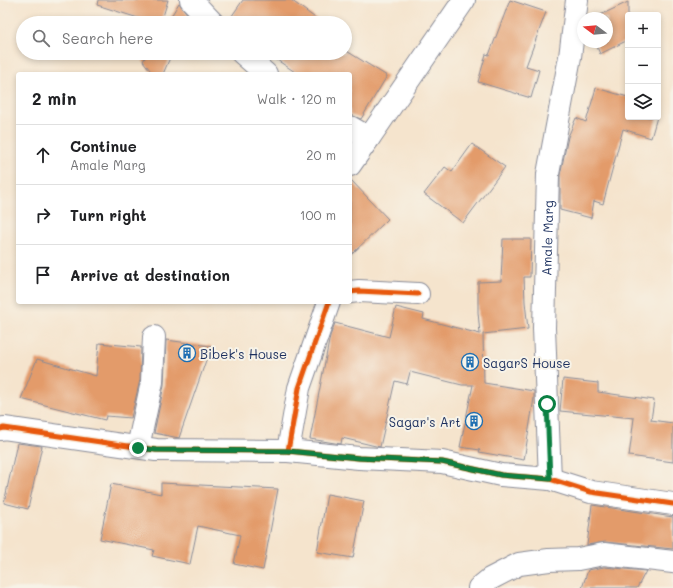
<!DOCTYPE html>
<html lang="en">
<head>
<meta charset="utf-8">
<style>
	:root { --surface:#fff; --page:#f6f6f6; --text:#202124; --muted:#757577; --line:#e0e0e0 }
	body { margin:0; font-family:Mali,sans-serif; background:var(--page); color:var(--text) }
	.controls { position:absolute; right:12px; top:12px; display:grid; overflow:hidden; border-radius:4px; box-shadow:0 2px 6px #0003 }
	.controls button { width:36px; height:36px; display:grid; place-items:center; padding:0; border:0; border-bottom:1px solid var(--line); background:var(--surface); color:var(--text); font:20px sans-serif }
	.compass { position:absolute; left:577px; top:12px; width:36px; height:36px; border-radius:50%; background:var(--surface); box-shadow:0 2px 6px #0003; rotate:286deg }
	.stop { position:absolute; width:12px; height:12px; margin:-9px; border:3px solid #0b8043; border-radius:50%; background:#fff }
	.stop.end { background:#0b8043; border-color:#fff; box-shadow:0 1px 4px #0008 }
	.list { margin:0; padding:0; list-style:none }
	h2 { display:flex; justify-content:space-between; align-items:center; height:52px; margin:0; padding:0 16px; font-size:17px }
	h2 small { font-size:13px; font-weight:400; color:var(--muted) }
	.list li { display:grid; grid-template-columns:26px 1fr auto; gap:12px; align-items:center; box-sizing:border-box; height:60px; padding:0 16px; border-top:1px solid var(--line) }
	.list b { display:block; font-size:15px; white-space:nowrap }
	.list p { margin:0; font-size:13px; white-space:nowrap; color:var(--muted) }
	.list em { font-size:13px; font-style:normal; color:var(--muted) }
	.icon { flex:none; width:22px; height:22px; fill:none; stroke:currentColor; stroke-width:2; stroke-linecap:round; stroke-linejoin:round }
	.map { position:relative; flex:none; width:673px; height:588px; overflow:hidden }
	.search { position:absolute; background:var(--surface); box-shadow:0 2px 6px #0003; left:16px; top:16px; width:336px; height:44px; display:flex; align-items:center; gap:10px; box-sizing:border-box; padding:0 14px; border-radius:22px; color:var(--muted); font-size:15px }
	.panel { position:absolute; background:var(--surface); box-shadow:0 2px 6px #0003; left:16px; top:72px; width:336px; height:232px; border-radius:4px }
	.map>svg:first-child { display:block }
	.building { fill:#e39b6a }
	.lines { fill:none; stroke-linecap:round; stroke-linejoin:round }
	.street-casing { stroke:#888a96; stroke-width:24 }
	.street { stroke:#fff; stroke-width:22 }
	.cycleway-casing { stroke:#f7f3e8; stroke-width:8 }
	.cycleway { stroke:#e8590c; stroke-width:5 }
	.route { stroke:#0b8043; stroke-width:5 }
	.labels { text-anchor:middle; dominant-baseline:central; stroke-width:4; stroke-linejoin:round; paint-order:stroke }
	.street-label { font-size:13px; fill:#1b2f5e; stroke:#f7f3e8 }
	.poi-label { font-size:13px; fill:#1b2f5e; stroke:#f7f3e8; text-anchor:start }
</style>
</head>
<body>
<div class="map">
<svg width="673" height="588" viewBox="0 0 673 588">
	<rect width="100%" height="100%" fill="#f7f3e8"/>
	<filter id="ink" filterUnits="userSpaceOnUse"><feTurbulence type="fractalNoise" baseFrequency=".025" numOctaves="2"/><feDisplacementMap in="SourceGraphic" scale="8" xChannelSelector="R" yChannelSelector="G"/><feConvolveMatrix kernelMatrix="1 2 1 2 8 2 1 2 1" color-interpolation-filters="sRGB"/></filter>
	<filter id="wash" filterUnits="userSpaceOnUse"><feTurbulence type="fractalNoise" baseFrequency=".012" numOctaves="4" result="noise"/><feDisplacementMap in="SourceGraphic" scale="16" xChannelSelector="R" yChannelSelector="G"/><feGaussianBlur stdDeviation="0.9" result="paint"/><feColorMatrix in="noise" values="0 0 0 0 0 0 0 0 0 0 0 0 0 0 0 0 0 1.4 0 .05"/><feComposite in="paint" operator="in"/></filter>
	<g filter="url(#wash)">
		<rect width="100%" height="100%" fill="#f5e4cd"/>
		<g id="blocks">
			<g class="building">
				<path d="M98 0H168L161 23H154L97 5Z"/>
				<path d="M243 0H291L322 23H232L229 20Z"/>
				<path d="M510 0 546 12 526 66 539 70 531 98 478 82 486 54 489 55Z"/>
				<path d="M628 2V40L600 54 595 42H607V18H594Z"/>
				<path d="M179 3 188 15 185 23H167Z"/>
				<path d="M345 50 387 76 361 119 350 115V74H298L277 60 278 58 272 53H345Z"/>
				<path d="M148 53H172L163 74H153L143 61Z"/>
				<path d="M596 88 628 97V117H657L651 138 623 129 603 204 594 201 591 218 560 210V175L568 137 576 118 586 122Z"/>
				<path d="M472 144 505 167 463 223 424 194 445 167 452 172Z"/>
				<path d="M350 179 388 219 350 256Z"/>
				<path d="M503 239H531L530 277H524L525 302 528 329 483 334 484 383 534 391V398L524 460 479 452 480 450 460 447 473 385H462L410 372 407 384 395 381 380 447 342 438 341 444 310 439 330 336 335 323 389 337 396 307 424 314 423 319 480 334 478 312V282L501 281Z"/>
				<path d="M166 340 211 346 179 438 154 433 164 385Z"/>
				<path d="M99 343 141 347 140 380 131 418 106 416 105 420 21 399 37 359 96 376Z"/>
				<path d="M563 379 598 383V392L654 400 651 420 673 423V462L629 456 634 418 560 411Z"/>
				<path d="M17 443 42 446 28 509 4 503Z"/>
				<path d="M161 483 278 489 263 570 234 564 240 535 198 526 190 564 152 556 154 550 100 539 111 484 161 494Z"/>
				<path d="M327 494 364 501 353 558 317 552Z"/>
				<path d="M592 505 673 517V549L605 542 587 545Z"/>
				<path d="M604 567 646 571 637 588H582L588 570Z"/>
			</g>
		</g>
	</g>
	<g filter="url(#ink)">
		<use href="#blocks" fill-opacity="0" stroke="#888a96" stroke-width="1"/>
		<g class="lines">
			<g class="street-casing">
				<g id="street">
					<path d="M191 0 213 23"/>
					<path d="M242 53 266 74"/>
					<path d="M350 127 369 138 464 0"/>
					<path d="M350 165 369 138"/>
					<path d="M350 292 359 291 418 294"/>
					<path d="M0 429 4 428 156 450 288 451 359 458 442 462 501 475 550 479 591 492 673 504"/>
					<path d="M138 447 152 382 154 337"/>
					<path d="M288 451 299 388 329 302"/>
					<path id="s1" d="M550 479 544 328 548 174 570 57 577 0"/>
					<path d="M479 588 490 579 519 564 549 560 578 559 604 554 673 562"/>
				</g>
			</g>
			<use href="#street" class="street"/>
			<g class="cycleway-casing">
				<g id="cycleway">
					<path d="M350 292 359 291 418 294"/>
					<path d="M0 429 4 428 156 450 288 451 359 458 442 462 501 475 550 479 591 492 673 504"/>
					<path d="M288 451 299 388 329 302"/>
				</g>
			</g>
			<use href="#cycleway" class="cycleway"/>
		</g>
	</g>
	<g class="lines" filter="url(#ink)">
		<path class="route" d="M138 448 156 450 288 451 359 458 442 462 501 475 550 479 547 404"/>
	</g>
	<defs>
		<g id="building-ring" transform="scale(0.9)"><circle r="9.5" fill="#f7f3e8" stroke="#1f6fb2" stroke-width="1.5"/><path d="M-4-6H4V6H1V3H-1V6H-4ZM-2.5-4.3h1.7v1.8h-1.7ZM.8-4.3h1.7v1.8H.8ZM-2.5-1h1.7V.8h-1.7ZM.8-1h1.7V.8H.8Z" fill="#1f6fb2"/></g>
	</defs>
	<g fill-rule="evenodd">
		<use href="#building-ring" x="187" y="353"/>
		<use href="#building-ring" x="470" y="362"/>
		<use href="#building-ring" x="474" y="421"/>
	</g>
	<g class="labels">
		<g class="street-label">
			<text stroke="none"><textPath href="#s1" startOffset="241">Amale Marg</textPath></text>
		</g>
		<g class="poi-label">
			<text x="200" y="353">Bibek's House</text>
			<text x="483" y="362">SagarS House</text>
			<text x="461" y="421" text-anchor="end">Sagar's Art</text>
		</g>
	</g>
</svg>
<div class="controls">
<button>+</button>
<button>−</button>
<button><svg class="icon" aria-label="layers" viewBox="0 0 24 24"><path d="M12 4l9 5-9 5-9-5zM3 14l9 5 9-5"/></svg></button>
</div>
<svg class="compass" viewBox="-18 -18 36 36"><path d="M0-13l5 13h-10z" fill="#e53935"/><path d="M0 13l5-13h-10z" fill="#757577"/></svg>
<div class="stop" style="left:547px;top:404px"></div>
<div class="stop end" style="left:138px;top:448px"></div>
<div class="search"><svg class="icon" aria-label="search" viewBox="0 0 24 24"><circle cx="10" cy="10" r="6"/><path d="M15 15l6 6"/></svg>Search here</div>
<section class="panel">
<h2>2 min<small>Walk · 120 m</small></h2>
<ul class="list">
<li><svg class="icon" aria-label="ahead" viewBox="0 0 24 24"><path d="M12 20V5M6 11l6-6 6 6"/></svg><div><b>Continue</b><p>Amale Marg</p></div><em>20 m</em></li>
<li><svg class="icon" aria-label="right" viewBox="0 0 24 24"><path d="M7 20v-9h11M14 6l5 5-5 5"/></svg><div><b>Turn right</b></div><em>100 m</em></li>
<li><svg class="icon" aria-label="arrive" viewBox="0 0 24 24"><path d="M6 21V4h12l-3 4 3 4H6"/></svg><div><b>Arrive at destination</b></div></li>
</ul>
</section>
</div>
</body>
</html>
